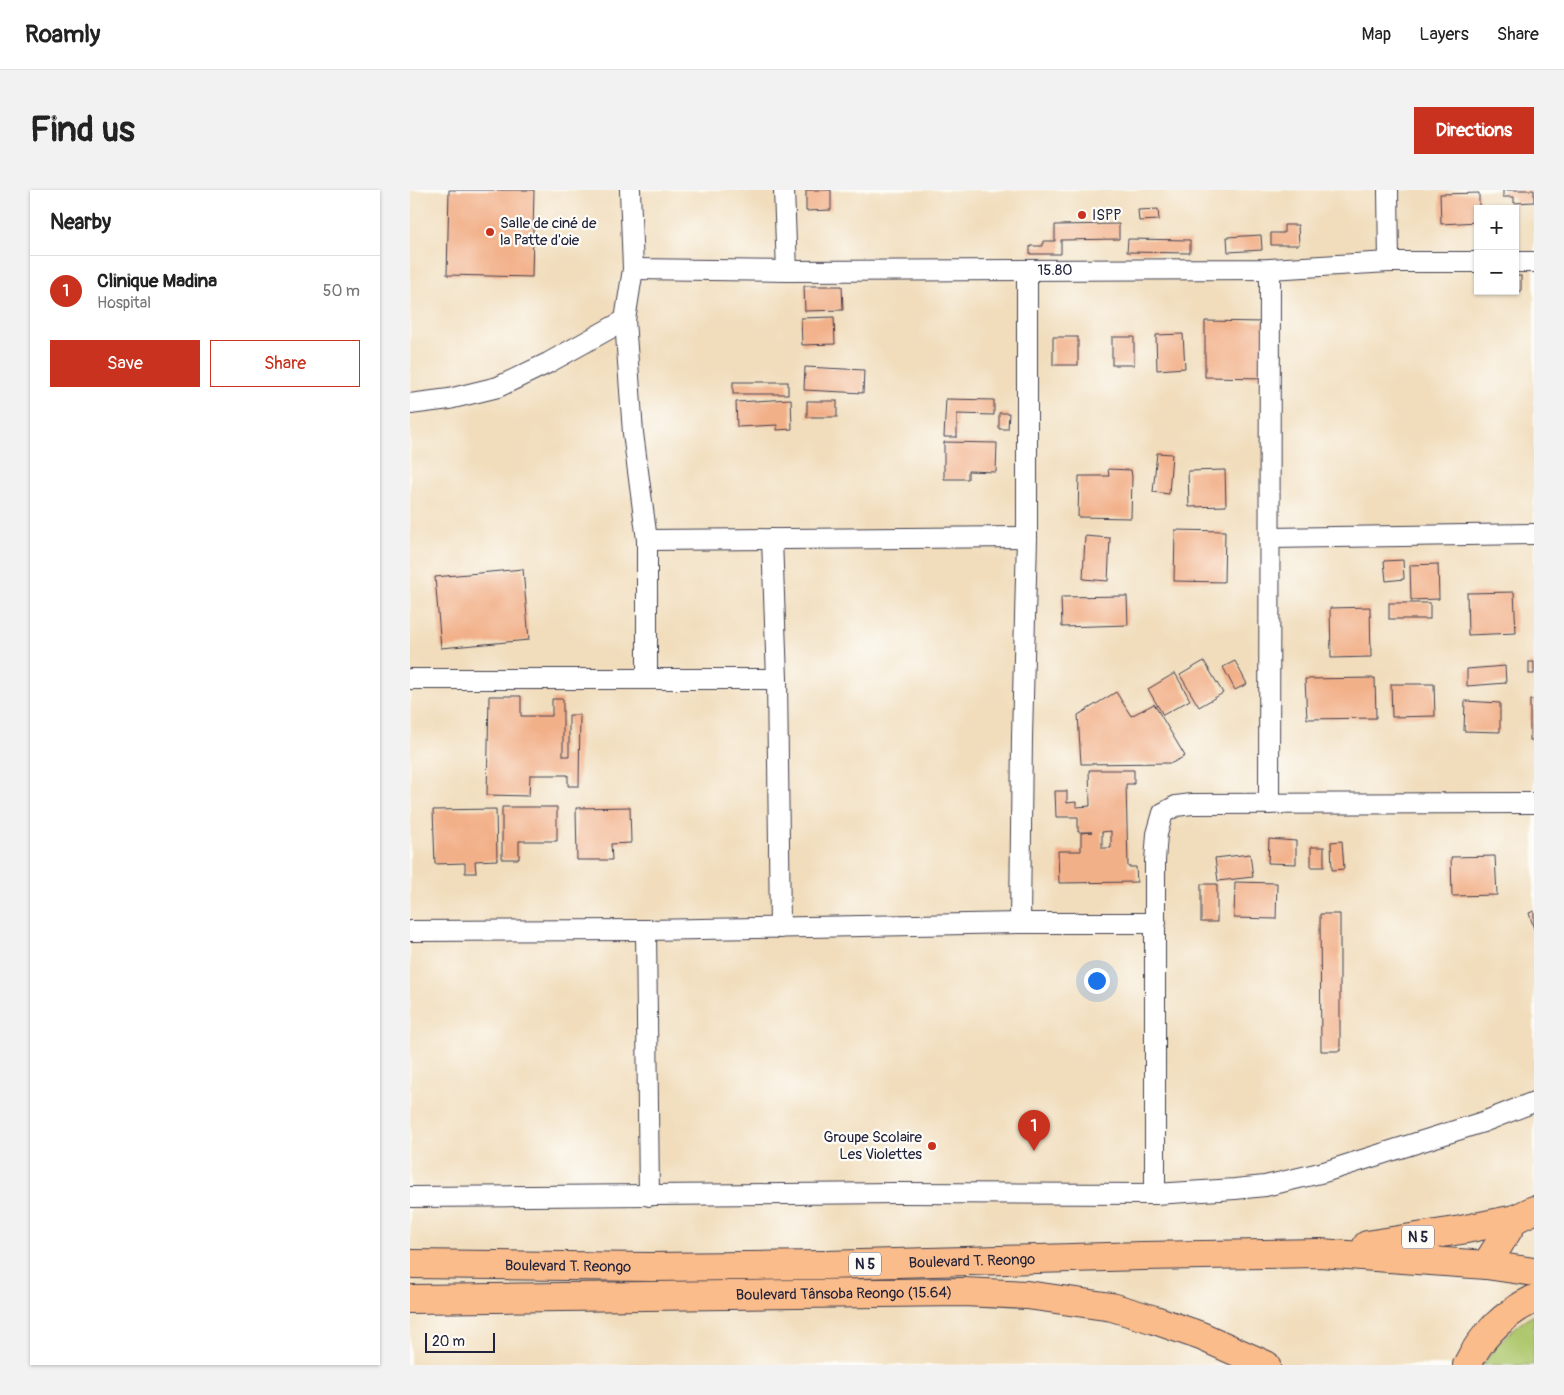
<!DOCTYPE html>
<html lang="en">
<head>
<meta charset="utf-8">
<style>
	:root { --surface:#fff; --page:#f2f2f2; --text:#222; --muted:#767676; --line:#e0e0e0; --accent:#c8321e }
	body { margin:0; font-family:Pangolin,sans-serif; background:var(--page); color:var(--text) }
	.controls { position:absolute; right:15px; top:15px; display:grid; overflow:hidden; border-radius:0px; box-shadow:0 1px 4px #0004 }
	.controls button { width:45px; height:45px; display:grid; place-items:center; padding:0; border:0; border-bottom:1px solid var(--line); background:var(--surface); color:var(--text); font:25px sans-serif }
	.scale { position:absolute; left:15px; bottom:12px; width:70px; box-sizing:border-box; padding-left:5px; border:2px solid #22223b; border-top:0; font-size:14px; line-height:18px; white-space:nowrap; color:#22223b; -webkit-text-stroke:4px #fdfcf7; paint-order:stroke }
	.you { position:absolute; left:686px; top:790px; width:18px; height:18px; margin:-12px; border:4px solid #fff; border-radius:50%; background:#1a73e8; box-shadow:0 0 0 8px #1a73e833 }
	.badge { display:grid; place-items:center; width:32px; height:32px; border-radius:50%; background:var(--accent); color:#fff; font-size:16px; font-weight:700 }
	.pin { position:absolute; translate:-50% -41px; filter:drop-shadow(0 1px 2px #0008) }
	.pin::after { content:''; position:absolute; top:26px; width:18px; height:15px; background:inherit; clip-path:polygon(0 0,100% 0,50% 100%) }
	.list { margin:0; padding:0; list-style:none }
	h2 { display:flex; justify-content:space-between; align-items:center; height:65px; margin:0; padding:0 20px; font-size:21px }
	h2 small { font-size:16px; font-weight:400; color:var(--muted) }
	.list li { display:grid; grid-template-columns:32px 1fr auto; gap:15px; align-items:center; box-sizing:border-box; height:70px; padding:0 20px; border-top:1px solid var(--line) }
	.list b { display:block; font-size:19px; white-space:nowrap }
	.list p { margin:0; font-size:16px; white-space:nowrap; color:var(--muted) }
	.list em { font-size:16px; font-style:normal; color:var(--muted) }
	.actions { display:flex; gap:10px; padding:15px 20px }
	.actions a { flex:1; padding:11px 0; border:1px solid var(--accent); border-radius:0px; text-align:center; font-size:18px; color:var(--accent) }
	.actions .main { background:var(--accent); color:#fff }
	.map { position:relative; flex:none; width:1124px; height:1175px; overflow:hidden; border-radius:0px }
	header { display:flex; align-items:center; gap:30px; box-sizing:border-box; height:70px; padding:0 25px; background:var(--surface); border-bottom:1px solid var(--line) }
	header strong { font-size:24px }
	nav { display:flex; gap:28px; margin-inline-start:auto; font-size:18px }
	.intro { display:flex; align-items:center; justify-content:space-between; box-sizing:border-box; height:120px; padding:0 30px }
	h1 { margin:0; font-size:35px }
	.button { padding:12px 22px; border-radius:0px; background:var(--accent); color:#fff; font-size:18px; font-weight:700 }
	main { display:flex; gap:30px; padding:0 30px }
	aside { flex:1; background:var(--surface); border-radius:0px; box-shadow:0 1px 4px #0004 }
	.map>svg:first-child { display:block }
	.green { fill:#afc86e; stroke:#687554 }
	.building { fill:#f2b089; fill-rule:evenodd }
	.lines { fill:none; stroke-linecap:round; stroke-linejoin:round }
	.street-casing { stroke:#413e4e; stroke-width:22 }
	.highway-casing { stroke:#413e4e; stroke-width:30 }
	.street { stroke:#fff; stroke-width:20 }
	.highway { stroke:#fabc8b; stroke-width:28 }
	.poi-dot { fill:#c8321e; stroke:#fdfcf7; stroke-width:2 }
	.labels { text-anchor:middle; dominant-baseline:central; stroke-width:4.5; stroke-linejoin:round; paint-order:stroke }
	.shield { fill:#fdfcf7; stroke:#646373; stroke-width:1 }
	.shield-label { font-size:14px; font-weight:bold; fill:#22223b }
	.poi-label { font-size:15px; fill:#22223b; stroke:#fdfcf7; text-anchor:start }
	.street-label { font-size:15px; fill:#22223b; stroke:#fdfcf7 }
</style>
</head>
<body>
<header>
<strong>Roamly</strong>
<nav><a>Map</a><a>Layers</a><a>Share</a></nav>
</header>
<div class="intro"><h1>Find us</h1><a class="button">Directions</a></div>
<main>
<aside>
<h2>Nearby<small></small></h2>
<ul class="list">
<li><span class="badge">1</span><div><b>Clinique Madina</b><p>Hospital</p></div><em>50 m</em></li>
</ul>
<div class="actions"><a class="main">Save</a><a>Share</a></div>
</aside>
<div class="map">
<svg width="1124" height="1175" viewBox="0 0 1124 1175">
	<rect width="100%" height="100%" fill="#fdfcf7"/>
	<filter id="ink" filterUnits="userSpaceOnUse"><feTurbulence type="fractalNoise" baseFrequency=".02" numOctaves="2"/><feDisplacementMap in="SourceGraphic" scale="10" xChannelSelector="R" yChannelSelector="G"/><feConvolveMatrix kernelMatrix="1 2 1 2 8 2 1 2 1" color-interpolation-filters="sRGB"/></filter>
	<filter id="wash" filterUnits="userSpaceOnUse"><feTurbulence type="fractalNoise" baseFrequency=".0096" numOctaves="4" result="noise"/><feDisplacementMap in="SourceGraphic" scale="20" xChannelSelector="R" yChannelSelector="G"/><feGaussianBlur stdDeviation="1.12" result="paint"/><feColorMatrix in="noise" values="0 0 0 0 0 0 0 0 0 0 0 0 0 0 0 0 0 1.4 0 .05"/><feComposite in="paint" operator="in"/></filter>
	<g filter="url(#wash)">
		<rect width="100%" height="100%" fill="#f1ddbc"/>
		<path class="green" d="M1124 1125V1175H1073C1086 1154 1102 1137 1124 1125Z"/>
		<g id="blocks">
			<g class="building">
				<path d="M39 0H124L122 87 37 85Z"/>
				<path d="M396 0H421V20L396 21Z"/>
				<path d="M1093 0H1124V12L1104 13V7H1093Z"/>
				<path d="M1069 3V19H1068V32L1031 34 1030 4Z"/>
				<path d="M748 19 749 30 729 31 728 20Z"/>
				<path d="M709 34V49L651 50V64H620V56H633V51H645V35Z"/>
				<path d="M874 35H888L889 55H861V43H874Z"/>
				<path d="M851 45 852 60 818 62 817 47Z"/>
				<path d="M718 49 780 50V63L717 62Z"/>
				<rect x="1105" y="86" width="6" height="15"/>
				<path d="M394 96H432L433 120 395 121Z"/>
				<path d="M424 127 425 154 392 155 391 128Z"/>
				<path d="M795 131 855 132V188L795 187Z"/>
				<path d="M773 144 775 178 747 180 746 145Z"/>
				<rect x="643" y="147" width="25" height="28"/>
				<rect x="702" y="147" width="22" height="28"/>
				<path d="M395 177 454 180 453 203 394 200Z"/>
				<rect x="323" y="192" width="55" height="12"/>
				<path d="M381 209 382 239 367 240V235L327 237 326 212Z"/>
				<path d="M536 209 584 210V225L547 224V247H534Z"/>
				<rect x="397" y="211" width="30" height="16"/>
				<path d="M589 223H599L598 239H589Z"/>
				<path d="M534 252 587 253 586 282 558 281V289H534Z"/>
				<path d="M747 263 762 264 759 304 743 302Z"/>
				<path d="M698 279 721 280 722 287 721 328 668 327 669 286H699Z"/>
				<path d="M815 280 816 316 779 317 778 281Z"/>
				<path d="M765 340 815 341 814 392 764 391Z"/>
				<path d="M675 346 700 348 698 391 673 389Z"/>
				<path d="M993 370 994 389 976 391 974 371Z"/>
				<path d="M1028 374 1029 409 1001 410 1000 375Z"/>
				<path d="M113 379 119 450 31 458 25 387Z"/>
				<path d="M1104 402 1106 443 1058 445 1057 403Z"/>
				<path d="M717 406 718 435 652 437 651 407Z"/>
				<rect x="979" y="413" width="41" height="16"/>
				<path d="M960 417 961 467 921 468 920 418Z"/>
				<path d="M794 471 813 503 789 517 770 485Z"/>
				<path d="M825 471 837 494 825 500 813 477Z"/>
				<rect x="1119" y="472" width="5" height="12"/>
				<path d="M1095 476 1096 493 1057 496V479Z"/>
				<path d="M765 483 780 510 753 525 738 499Z"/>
				<path d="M965 488 966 528 897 529 895 489Z"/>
				<path d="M981 494H1024L1025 526 982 527Z"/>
				<path d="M706 502 721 526 744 514 775 566 762 573 671 574 668 525Z"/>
				<path d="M79 506H111V526H142V509H153V566H159V525H170L169 596H158V585H120L119 606 77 605Z"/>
				<rect x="1120" y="510" width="4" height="40"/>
				<path d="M1055 511 1090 513V542L1054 541Z"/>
				<path d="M679 580H724V594H716L718 677H726L727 692 649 693 648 661H671V643L682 642H668V627H646L645 601H657V613L666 612V617L680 616ZM701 641V658H692V642Z"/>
				<path d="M92 617H147V651H109V669H92Z"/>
				<path d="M220 617 221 653 201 654 202 670H167L166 618Z"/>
				<path d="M86 619 87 670 65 671 66 683H55V673L25 674 23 620Z"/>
				<path d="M859 649 886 651V674L858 673Z"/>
				<path d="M932 651 934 679 922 680 921 652Z"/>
				<rect x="901" y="657" width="13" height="20"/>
				<path d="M840 664 843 687 808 691 805 668Z"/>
				<path d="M1085 666 1087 705 1042 706 1041 667Z"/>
				<path d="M825 692 867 693 866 729 824 728Z"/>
				<rect x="791" y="694" width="16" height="38"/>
				<path d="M1124 721V739L1119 723Z"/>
				<path d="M910 724H930V861H911Z"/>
			</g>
		</g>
	</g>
	<g filter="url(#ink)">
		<use href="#blocks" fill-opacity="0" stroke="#413e4e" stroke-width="1"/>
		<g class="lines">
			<g class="street-casing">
				<g id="street">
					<path d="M374 0 377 81"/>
					<path d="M978 0 979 72"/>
					<path d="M1105 72H1124"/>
					<path id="s1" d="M223 79 377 81 860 79 979 72H1068"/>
					<path d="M215 130 223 243 237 350V489"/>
					<path d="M0 214 39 209 88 197 138 173 215 130 223 79 220 0"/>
					<path d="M860 348 1124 344"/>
					<path d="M362 349 367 489 370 738"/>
					<path d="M237 350 617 347"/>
					<path d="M0 489H367"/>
					<path d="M859 614 860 79"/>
					<path d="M610 733 612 547 617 347V80"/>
					<path d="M236 740 239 1006"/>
					<path d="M0 741 236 740 610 733H746"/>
					<path d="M745 1004V671L747 644 753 623 766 616 782 614 1124 613"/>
					<path d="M0 1007 486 1003 745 1004 825 999 855 996 914 982 1073 932 1124 912"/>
				</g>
			</g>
			<g class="highway-casing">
				<g id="highway">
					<path d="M957 1055 1051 1040 1105 1029 1124 1020"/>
					<path id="s2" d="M0 1074 240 1077 416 1075 733 1066 910 1063 1076 1075 1124 1082"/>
					<path d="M1076 1075 1105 1029"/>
					<path id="s3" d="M0 1109 553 1102 617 1105 702 1117 745 1130 791 1146 856 1175"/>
					<path d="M1057 1175C1071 1146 1095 1123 1124 1109"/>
				</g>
			</g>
			<use href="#street" class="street"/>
			<use href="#highway" class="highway"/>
		</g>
	</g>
	<g class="poi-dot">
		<circle cx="672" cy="25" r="5"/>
		<circle cx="80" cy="42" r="5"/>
		<circle cx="522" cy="956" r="5"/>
	</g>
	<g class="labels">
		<g class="shield">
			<rect x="992" y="1035.5" width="32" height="23" rx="4"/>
			<rect x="439" y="1062.5" width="32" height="23" rx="4"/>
		</g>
		<g class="shield-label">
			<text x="1008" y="1047">N 5</text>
			<text x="455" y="1074">N 5</text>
		</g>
		<g class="poi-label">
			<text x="682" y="25">ISPP</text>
			<text x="90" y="33">Salle de ciné de<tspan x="90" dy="17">la Patte d'oie</tspan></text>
			<text x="512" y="947" text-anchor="end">Groupe Scolaire<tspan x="512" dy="17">Les Violettes</tspan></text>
		</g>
		<g class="street-label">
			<text stroke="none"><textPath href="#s1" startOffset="422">15.80</textPath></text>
			<text stroke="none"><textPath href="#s2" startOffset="562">Boulevard T. Reongo</textPath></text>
			<text stroke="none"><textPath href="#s2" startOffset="158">Boulevard T. Reongo</textPath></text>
			<text stroke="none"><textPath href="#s3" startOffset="434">Boulevard Tânsoba Reongo (15.64)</textPath></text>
		</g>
	</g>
</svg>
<div class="controls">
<button>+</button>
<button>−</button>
</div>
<div class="scale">20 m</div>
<div class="you"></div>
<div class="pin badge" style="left:624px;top:961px">1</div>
</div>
</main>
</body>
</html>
